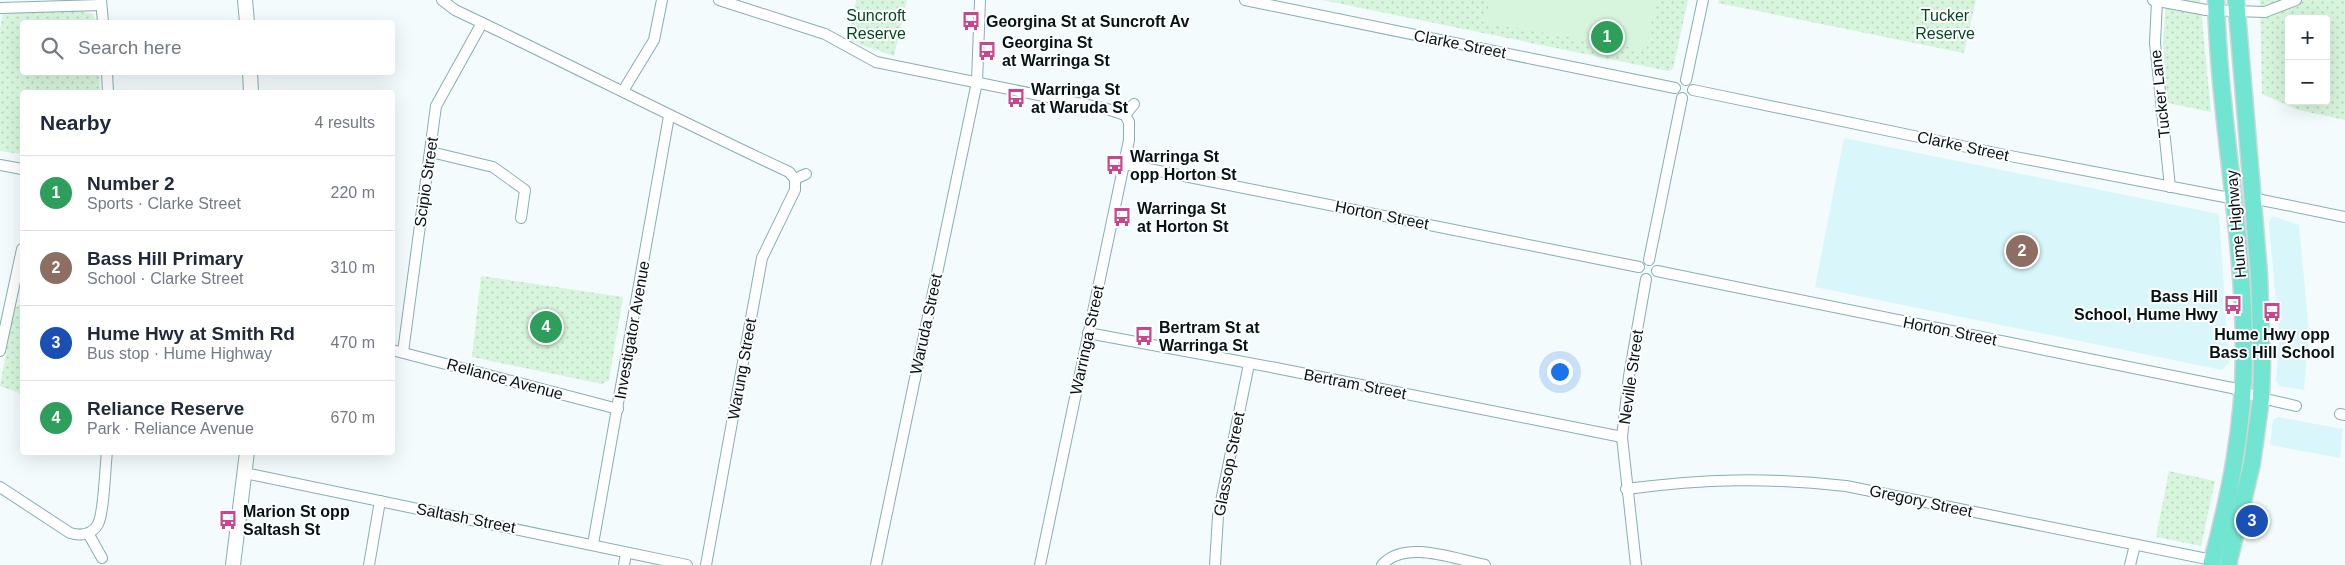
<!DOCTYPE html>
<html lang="en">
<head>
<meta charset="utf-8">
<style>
	:root { --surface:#fff; --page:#f6f6f7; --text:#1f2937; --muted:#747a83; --line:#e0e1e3; --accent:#111827 }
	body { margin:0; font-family:Helvetica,sans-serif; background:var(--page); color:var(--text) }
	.controls { position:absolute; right:15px; top:15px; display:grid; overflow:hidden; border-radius:5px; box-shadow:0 5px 20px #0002 }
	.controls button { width:45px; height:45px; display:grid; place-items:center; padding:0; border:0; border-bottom:1px solid var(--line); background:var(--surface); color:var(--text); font:25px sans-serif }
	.you { position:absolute; left:1559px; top:371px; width:18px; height:18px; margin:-12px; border:4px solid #fff; border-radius:50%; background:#1a73e8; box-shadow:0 0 0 8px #1a73e833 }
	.badge { display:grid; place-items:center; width:32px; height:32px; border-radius:50%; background:var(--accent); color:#fff; font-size:16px; font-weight:700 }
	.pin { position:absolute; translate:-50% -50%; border:2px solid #fff; box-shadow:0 1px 5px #0006 }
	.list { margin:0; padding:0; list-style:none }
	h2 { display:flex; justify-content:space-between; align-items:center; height:65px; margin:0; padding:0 20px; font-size:21px }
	h2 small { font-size:16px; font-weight:400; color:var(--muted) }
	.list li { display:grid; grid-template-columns:32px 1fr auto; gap:15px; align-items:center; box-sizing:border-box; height:75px; padding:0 20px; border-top:1px solid var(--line) }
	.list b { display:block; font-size:19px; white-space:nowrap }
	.list p { margin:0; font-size:16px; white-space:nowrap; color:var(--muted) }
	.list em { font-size:16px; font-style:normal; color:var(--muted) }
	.icon { flex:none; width:28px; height:28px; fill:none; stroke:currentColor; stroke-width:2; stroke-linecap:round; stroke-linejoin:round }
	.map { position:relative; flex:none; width:2345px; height:565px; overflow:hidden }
	.search { position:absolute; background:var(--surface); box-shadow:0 5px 20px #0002; left:20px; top:20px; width:375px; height:55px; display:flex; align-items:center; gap:12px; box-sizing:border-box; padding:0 18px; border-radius:5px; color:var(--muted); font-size:19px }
	.panel { position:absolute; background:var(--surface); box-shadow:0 5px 20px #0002; left:20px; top:90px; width:375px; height:365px; border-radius:5px }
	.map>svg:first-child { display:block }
	.built { fill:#d9f7fb }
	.grass { fill:url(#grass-dots); fill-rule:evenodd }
	.pitch { fill:#d7f5dd }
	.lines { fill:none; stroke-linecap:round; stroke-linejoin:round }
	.minor-casing { stroke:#87aeb4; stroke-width:12 }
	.secondary-casing { stroke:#87aeb4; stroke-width:16 }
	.trunk-casing { stroke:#d2d5d5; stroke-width:19 }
	.minor { stroke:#fff; stroke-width:10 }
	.secondary { stroke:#fff; stroke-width:14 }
	.trunk { stroke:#72e4d2; stroke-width:16 }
	.labels { text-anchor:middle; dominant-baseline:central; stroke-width:4; stroke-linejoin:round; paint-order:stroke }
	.park-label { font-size:16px; fill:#004820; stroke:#fff }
	.poi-label { font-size:16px; font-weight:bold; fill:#051315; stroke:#fff; text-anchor:start }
	.street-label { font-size:16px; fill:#051315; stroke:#fff }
</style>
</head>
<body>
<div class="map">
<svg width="2345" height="565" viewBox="0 0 2345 565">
	<defs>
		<pattern id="grass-dots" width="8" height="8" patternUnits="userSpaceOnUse" patternTransform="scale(1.25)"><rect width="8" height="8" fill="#d7f5dd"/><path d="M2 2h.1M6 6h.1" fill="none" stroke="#b7d1bd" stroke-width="1.8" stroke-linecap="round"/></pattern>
	</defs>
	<rect width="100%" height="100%" fill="#f3fbfc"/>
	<g class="built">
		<path d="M1844 138 2219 214 2229 363 2222 370 1815 287Z"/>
		<path d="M2273 216 2299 225 2309 332 2304 390 2280 386 2276 381 2279 337 2269 222Z"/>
		<path d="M2278 417 2343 429 2340 458 2270 445 2273 420Z"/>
	</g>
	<g class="grass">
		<path d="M856 0H907L894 56 848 40Z"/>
		<path d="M1322 0H1688L1673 69 1668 71Z"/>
		<path d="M1719 0H1976L1964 53 1718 3Z"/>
		<path d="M2166 0H2200L2211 112 2167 103 2163 42Z"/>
		<path d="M2260 0H2345V120L2299 110 2262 94ZM2289 19H2326V101H2289Z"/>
		<path d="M80 11 93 14 96 22H22V72L99 73 100 92H22V154L0 151V29L3 13Z"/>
		<path d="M481 276 623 297 609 380 602 384 472 357Z"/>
		<path d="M22 303V394L0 386 13 315 15 308Z"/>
		<path d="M2169 471 2215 481 2201 546 2156 537Z"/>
	</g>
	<path class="pitch" d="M1490 0H1656L1646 50 1485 23Z"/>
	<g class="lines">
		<g class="minor-casing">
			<g id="minor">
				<path d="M101 0 103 22"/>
				<path d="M442 0 455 10C567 63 677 120 789 172L795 179V190L762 258 706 565"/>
				<path d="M719 0 825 34 876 62 1107 109 1125 115 1129 122V140L1040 565"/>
				<path d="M1245 0 1675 88"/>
				<path d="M2153 0 2206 10 2265 12 2296 0"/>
				<path d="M2157 1 2155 43 2170 187"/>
				<path d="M0 8 101 5"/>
				<path d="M107 72 108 92"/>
				<path d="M1686 80 1703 0"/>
				<path d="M1693 90 2005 155 2235 199"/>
				<path d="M623 91 654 40 662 0"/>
				<path d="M1125 115 1134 104"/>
				<path d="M431 152 493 167 525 190 521 218"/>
				<path d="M1124 164 1639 267"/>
				<path d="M0 165 22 169"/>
				<path d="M795 179 806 174"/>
				<path d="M2252 198 2345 217"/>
				<path d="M1649 260 1682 98"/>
				<path d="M1657 271 2232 388 2261 398 2296 406"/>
				<path d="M1088 333 1276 368 1622 437"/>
				<path d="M392 350 618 409"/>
				<path d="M0 351 22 249"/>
				<path d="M403 352 436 106 482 23"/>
				<path d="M2340 414 2345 415"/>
				<path d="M245 473 687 565"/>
				<path d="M0 487 70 533C80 536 92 535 98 524 104 513 105 468 107 452"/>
				<path d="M1626 489C1704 479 1767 477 1846 486L2212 560"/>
				<path d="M88 533 102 558"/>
				<path d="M593 544 669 116"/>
				<path d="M369 565 380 501"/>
				<path d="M624 565 626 553"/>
				<path d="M876 565 977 82 980 0"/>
				<path d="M1215 565 1218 516 1249 364"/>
				<path d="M1382 565C1405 539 1454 559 1485 565"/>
				<path d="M1636 565 1622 437 1629 376 1646 279"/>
				<path d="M2130 565 2135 545"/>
			</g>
		</g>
		<g class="secondary-casing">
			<g id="secondary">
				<path d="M245 0 247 22"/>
				<path d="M250 72 251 92"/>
				<path d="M233 565 247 452"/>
			</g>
		</g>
		<g class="trunk-casing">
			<g id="trunk">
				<path d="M2211 565C2230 495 2244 425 2244 352 2244 234 2219 118 2216 0"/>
				<path d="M2228 565 2252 463 2261 398 2262 364 2259 274 2236 0"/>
			</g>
		</g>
		<use href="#minor" class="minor"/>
		<use href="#secondary" class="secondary"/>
		<use href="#trunk" class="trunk"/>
	</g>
	<defs>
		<g id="bus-bare" transform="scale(1.5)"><path d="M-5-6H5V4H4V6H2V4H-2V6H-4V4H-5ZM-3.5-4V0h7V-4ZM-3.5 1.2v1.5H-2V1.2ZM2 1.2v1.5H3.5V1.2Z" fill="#ca468c" stroke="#fff" stroke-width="2.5" paint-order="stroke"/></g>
	</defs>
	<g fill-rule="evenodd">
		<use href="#bus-bare" x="971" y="21"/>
		<use href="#bus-bare" x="987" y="51"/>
		<use href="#bus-bare" x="1016" y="98"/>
		<use href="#bus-bare" x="1115" y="165"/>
		<use href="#bus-bare" x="1122" y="217"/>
		<use href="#bus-bare" x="2233" y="305"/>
		<use href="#bus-bare" x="2272" y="312"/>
		<use href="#bus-bare" x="1144" y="336"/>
		<use href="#bus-bare" x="228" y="520"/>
	</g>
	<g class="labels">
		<g class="park-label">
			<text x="876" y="15">Suncroft<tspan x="876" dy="18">Reserve</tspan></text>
			<text x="1945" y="15">Tucker<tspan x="1945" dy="18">Reserve</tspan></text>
		</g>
		<g class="poi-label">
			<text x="986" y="21">Georgina St at Suncroft Av</text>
			<text x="1002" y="42">Georgina St<tspan x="1002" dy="18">at Warringa St</tspan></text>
			<text x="1031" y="89">Warringa St<tspan x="1031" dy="18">at Waruda St</tspan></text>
			<text x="1130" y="156">Warringa St<tspan x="1130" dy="18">opp Horton St</tspan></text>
			<text x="1137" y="208">Warringa St<tspan x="1137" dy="18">at Horton St</tspan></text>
			<text x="2218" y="296" text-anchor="end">Bass Hill<tspan x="2218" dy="18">School, Hume Hwy</tspan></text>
			<text x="1159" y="327">Bertram St at<tspan x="1159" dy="18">Warringa St</tspan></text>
			<text x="2272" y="334" text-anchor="middle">Hume Hwy opp<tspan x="2272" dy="18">Bass Hill School</tspan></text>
			<text x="243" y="511">Marion St opp<tspan x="243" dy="18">Saltash St</tspan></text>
		</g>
		<g class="street-label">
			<text transform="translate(1460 44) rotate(11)">Clarke Street</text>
			<text transform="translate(2160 94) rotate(-96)">Tucker Lane</text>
			<text transform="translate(1963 146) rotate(12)">Clarke Street</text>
			<text transform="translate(426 182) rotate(-82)">Scipio Street</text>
			<text transform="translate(1382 215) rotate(11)">Horton Street</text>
			<text transform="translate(2236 224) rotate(-95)">Hume Highway</text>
			<text transform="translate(926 324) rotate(-78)">Waruda Street</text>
			<text transform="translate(632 330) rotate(-80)">Investigator Avenue</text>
			<text transform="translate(1950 331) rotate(11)">Horton Street</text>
			<text transform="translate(1087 340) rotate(-78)">Warringa Street</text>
			<text transform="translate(742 369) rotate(-80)">Warung Street</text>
			<text transform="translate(1631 377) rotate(-82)">Neville Street</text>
			<text transform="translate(505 379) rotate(15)">Reliance Avenue</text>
			<text transform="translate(1355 384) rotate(11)">Bertram Street</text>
			<text transform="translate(1229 464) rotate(-79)">Glassop Street</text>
			<text transform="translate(1921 501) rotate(12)">Gregory Street</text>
			<text transform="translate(466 518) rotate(11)">Saltash Street</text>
		</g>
	</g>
</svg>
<div class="controls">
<button>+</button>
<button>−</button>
</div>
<div class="you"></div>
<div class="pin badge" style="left:1607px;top:37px;background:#2e9e5b">1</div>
<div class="pin badge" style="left:2022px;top:251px;background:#8d6e63">2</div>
<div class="pin badge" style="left:2252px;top:521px;background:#1a4fb4">3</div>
<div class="pin badge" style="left:546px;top:327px;background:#2e9e5b">4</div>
<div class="search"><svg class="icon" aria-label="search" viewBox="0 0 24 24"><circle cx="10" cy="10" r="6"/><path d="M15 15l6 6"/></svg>Search here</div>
<section class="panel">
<h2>Nearby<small>4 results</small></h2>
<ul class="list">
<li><span class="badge" style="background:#2e9e5b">1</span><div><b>Number 2</b><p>Sports · Clarke Street</p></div><em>220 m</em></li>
<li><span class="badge" style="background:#8d6e63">2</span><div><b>Bass Hill Primary</b><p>School · Clarke Street</p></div><em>310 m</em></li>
<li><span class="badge" style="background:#1a4fb4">3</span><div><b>Hume Hwy at Smith Rd</b><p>Bus stop · Hume Highway</p></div><em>470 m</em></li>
<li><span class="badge" style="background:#2e9e5b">4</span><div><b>Reliance Reserve</b><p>Park · Reliance Avenue</p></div><em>670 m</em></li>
</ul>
</section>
</div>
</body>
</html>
